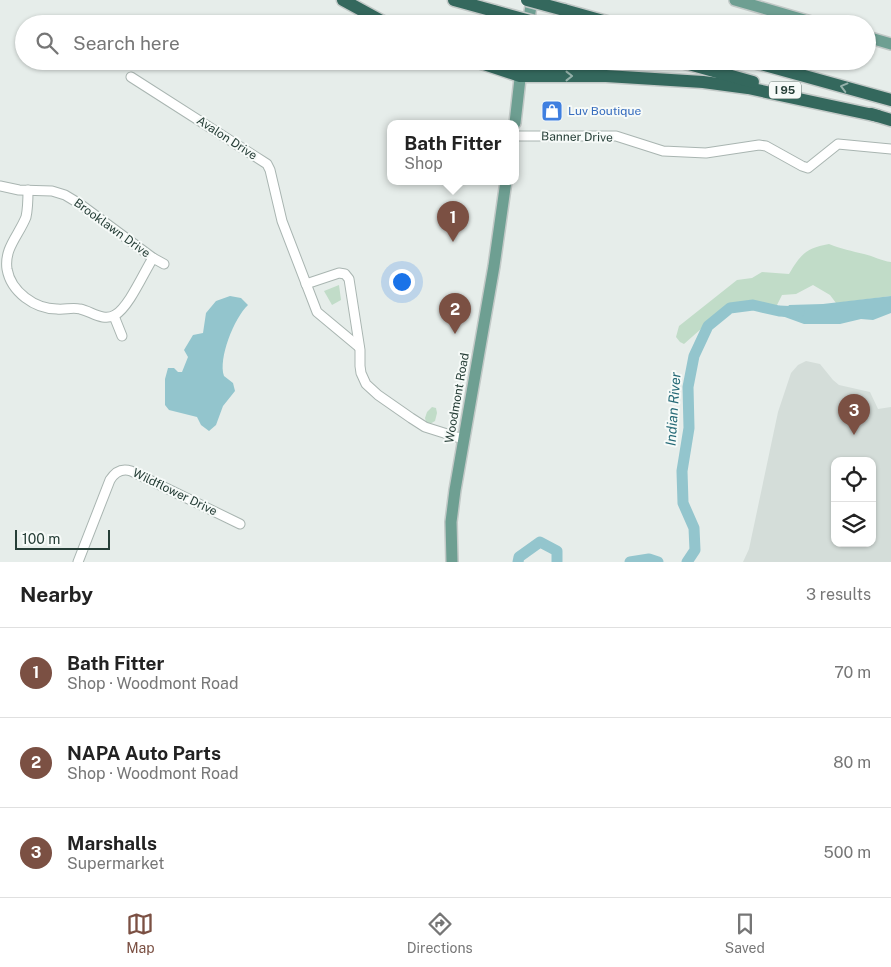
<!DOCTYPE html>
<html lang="en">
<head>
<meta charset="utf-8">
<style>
	:root { --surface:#fff; --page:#f6f6f6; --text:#222; --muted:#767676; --line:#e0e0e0; --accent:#7b5043 }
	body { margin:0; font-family:"Public Sans",sans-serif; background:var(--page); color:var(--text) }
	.controls { position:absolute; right:15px; bottom:15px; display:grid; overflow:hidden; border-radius:10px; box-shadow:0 1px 4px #0004 }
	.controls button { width:45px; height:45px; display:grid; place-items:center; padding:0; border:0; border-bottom:1px solid var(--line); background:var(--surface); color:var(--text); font:25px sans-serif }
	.scale { position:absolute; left:15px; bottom:12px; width:95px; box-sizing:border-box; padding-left:5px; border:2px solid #263e37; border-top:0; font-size:14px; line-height:18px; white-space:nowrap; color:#263e37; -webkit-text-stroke:4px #f6faf8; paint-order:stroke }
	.you { position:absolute; left:401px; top:281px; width:18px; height:18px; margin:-12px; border:4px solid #fff; border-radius:50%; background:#1a73e8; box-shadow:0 0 0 8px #1a73e833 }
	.badge { display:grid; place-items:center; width:32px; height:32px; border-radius:50%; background:var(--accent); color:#fff; font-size:16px; font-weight:700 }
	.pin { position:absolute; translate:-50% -41px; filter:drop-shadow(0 1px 2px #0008) }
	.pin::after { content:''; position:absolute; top:26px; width:18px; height:15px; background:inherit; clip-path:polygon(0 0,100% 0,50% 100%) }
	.popup { position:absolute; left:387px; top:120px; width:132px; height:65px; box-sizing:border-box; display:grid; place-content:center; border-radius:10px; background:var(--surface); filter:drop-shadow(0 1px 4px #0005); font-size:16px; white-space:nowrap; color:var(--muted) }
	.popup b { font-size:19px; color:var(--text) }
	.popup::after { content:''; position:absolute; left:50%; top:100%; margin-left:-10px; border:10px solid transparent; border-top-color:var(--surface) }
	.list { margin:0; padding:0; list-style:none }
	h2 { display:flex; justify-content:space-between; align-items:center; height:65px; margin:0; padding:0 20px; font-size:21px }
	h2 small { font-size:16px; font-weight:400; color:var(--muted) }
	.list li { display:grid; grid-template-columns:32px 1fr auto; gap:15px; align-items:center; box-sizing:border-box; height:90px; padding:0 20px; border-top:1px solid var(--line) }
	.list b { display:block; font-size:19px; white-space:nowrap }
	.list p { margin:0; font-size:16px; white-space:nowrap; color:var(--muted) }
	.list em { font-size:16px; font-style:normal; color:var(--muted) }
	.icon { flex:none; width:28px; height:28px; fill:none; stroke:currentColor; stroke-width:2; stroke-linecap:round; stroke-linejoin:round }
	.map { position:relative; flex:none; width:891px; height:562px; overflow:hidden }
	.search { position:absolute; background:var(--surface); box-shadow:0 1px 4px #0004; left:15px; right:15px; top:15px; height:55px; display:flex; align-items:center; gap:12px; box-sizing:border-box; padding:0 18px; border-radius:28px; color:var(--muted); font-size:19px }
	.sheet { height:335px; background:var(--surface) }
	nav { display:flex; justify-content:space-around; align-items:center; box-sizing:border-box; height:70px; border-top:1px solid var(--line); background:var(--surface); font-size:14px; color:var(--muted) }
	nav a { display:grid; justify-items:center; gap:2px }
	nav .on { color:var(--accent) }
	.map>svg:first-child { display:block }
	.built { fill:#d4ddd9; fill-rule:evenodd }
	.green { fill:#c1dcc8 }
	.water { fill:#93c5cd }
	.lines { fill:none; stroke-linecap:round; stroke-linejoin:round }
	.river { stroke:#93c5cd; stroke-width:11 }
	.minor-casing { stroke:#a9b5b1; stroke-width:11 }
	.major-casing { stroke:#c2c9c7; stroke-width:14 }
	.highway-casing { stroke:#c2c9c7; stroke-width:15 }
	.minor { stroke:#fff; stroke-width:9 }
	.major { stroke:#6e9f92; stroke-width:11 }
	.highway { stroke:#34685d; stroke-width:12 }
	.highway-bridge-casing { stroke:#c2c9c7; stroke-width:15; stroke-linecap:butt }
	.highway-bridge { stroke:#34685d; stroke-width:12 }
	.oneway { stroke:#95b1aa }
	.labels { text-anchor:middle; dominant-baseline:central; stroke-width:4; stroke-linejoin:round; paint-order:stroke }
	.shield { fill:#f6faf8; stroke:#647671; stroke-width:1 }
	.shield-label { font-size:11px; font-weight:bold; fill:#263e37 }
	.shop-label { font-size:12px; fill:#366cbe; stroke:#f6faf8; text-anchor:start }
	.street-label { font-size:12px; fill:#263e37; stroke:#f6faf8 }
	.water-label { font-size:14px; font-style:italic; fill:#246976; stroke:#f6faf8 }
</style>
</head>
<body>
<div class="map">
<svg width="891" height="562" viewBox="0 0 891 562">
	<rect width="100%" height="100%" fill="#e6edea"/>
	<path class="built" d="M806 361 820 364 833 380 839 385 870 392 878 409 891 407V562H743L749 549 778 412 791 373 798 365ZM835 461H872V543H835Z"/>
	<g class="green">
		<path d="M829 244C841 249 852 251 864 254 874 256 881 261 891 262V296L836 303 830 295 813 285 796 294 782 295 777 305 771 312 755 310 734 305C715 315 700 330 684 344L680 342 676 337 679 326 737 280 752 278 762 272 789 274C801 254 806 248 829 244Z"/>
		<path d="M339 285 341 300 332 305 324 291Z"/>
		<path d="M432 407 436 408 437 413 435 421 430 424 426 422 425 418 427 412Z"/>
	</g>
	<g class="water">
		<path d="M230 296 241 298 248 305C234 318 218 359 224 376L233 383 235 391 223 406 216 425 209 431 201 425 197 417 169 410 165 405V379L168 368H174L178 372H182L188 357 184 350 193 335 203 333 206 313 216 301Z"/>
		<path d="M891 296V313L873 320 861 319 840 324H804L782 316 789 305 823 304Z"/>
	</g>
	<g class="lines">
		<g class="river">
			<path d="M518 562 519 557 540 542 557 551V562"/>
			<path d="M630 562 649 559 658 562"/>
			<path d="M687 562 695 550 694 528 683 503 682 471 689 428 688 387 694 356 708 326 730 308 753 305 779 311 799 312"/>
		</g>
		<g class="minor-casing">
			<g id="minor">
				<path d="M131 77 267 164 270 170 282 221 317 312 359 347"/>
				<path d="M516 136H616L663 151 706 153 759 145 766 146 802 166 808 168 838 144 891 149"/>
				<path d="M0 186 19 190 52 191 65 195 80 204 153 258 164 264"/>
				<path d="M28 190C28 199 28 208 26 217 19 235 4 248 7 269 11 292 35 309 57 309 65 310 72 307 80 309 91 311 103 322 115 315 129 307 144 272 153 258"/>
				<path d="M306 284 339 273 345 274 349 279 360 350V366L361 373 366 384 378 395 411 418 425 427 463 439"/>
				<path d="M114 316 122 336"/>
				<path d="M78 562 110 480C115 472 122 468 131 471L240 524"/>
			</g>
		</g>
		<g class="major-casing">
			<g id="major">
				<path d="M735 0 818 24"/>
				<path d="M528 24 532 0"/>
				<path d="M867 37 891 44"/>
				<path d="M515 123 522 61"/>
				<path d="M452 562 451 522 455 490 494 266 506 181"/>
			</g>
		</g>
		<g class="highway-casing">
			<g id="highway">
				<path d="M343 0 387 24"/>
				<path d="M454 0 494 11"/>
				<path d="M564 10 614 24"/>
				<path d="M475 61 520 76H606L703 82 748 88 878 116"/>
				<path d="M678 61 753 82"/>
				<path d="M750 61 891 100"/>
				<path d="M871 114 891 120"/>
			</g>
		</g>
		<use href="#minor" class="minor"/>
		<use href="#major" class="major"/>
		<use href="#highway" class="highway"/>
		<g class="highway-bridge-casing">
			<g id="highway-bridge">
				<path d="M527 0 564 10"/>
				<path d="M494 11 541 24"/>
			</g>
		</g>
		<use href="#highway-bridge" class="highway-bridge"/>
	</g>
	<defs><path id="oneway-chevron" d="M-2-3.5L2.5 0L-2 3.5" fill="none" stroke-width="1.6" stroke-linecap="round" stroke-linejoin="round" transform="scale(1.25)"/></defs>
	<g class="oneway">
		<use href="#oneway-chevron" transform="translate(569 76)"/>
		<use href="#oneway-chevron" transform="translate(844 87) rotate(-165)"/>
	</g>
	<defs>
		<g id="shop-square" transform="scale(1.125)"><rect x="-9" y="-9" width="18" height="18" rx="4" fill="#3f7fe0" stroke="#f6faf8"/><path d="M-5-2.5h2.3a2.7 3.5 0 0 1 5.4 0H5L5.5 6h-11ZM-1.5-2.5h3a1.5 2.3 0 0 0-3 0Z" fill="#fff"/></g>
	</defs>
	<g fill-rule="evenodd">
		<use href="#shop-square" x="552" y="111"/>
	</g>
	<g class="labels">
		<rect class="shield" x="769" y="81.5" width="32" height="17" rx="4"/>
		<g class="shield-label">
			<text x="785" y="90">I 95</text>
		</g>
		<g class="shop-label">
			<text x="568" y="111">Luv Boutique</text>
		</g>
		<g class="street-label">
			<text transform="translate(577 137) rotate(1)">Banner Drive</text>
			<text transform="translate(227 138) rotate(33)">Avalon Drive</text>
			<text transform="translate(112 228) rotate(36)">Brooklawn Drive</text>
			<text transform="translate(457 398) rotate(-80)">Woodmont Road</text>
			<text transform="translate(175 492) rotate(26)">Wildflower Drive</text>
		</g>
		<g class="water-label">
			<text transform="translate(673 409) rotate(-86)">Indian River</text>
		</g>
	</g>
</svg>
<div class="controls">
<button><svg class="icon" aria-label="locate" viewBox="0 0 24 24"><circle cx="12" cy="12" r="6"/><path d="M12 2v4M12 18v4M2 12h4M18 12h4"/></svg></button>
<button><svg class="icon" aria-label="layers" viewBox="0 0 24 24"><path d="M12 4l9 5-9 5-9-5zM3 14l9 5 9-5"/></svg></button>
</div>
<div class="scale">100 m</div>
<div class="you"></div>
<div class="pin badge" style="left:453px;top:242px">1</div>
<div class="popup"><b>Bath Fitter</b>Shop</div>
<div class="pin badge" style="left:455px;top:334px">2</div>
<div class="pin badge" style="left:854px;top:435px">3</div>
<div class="search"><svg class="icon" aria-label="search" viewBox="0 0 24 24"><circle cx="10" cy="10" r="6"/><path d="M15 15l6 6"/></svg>Search here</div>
</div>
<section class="sheet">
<h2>Nearby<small>3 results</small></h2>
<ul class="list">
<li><span class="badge">1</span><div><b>Bath Fitter</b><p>Shop · Woodmont Road</p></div><em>70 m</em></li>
<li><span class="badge">2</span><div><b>NAPA Auto Parts</b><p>Shop · Woodmont Road</p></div><em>80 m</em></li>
<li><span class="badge">3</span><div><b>Marshalls</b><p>Supermarket</p></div><em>500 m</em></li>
</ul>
</section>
<nav>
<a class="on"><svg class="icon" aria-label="map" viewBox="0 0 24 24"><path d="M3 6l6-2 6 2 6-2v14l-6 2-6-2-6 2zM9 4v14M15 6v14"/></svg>Map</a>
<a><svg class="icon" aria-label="directions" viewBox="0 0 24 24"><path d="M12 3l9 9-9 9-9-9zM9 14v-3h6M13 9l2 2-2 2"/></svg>Directions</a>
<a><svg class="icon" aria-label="saved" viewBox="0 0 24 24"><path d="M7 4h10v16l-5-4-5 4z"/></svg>Saved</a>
</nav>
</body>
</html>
